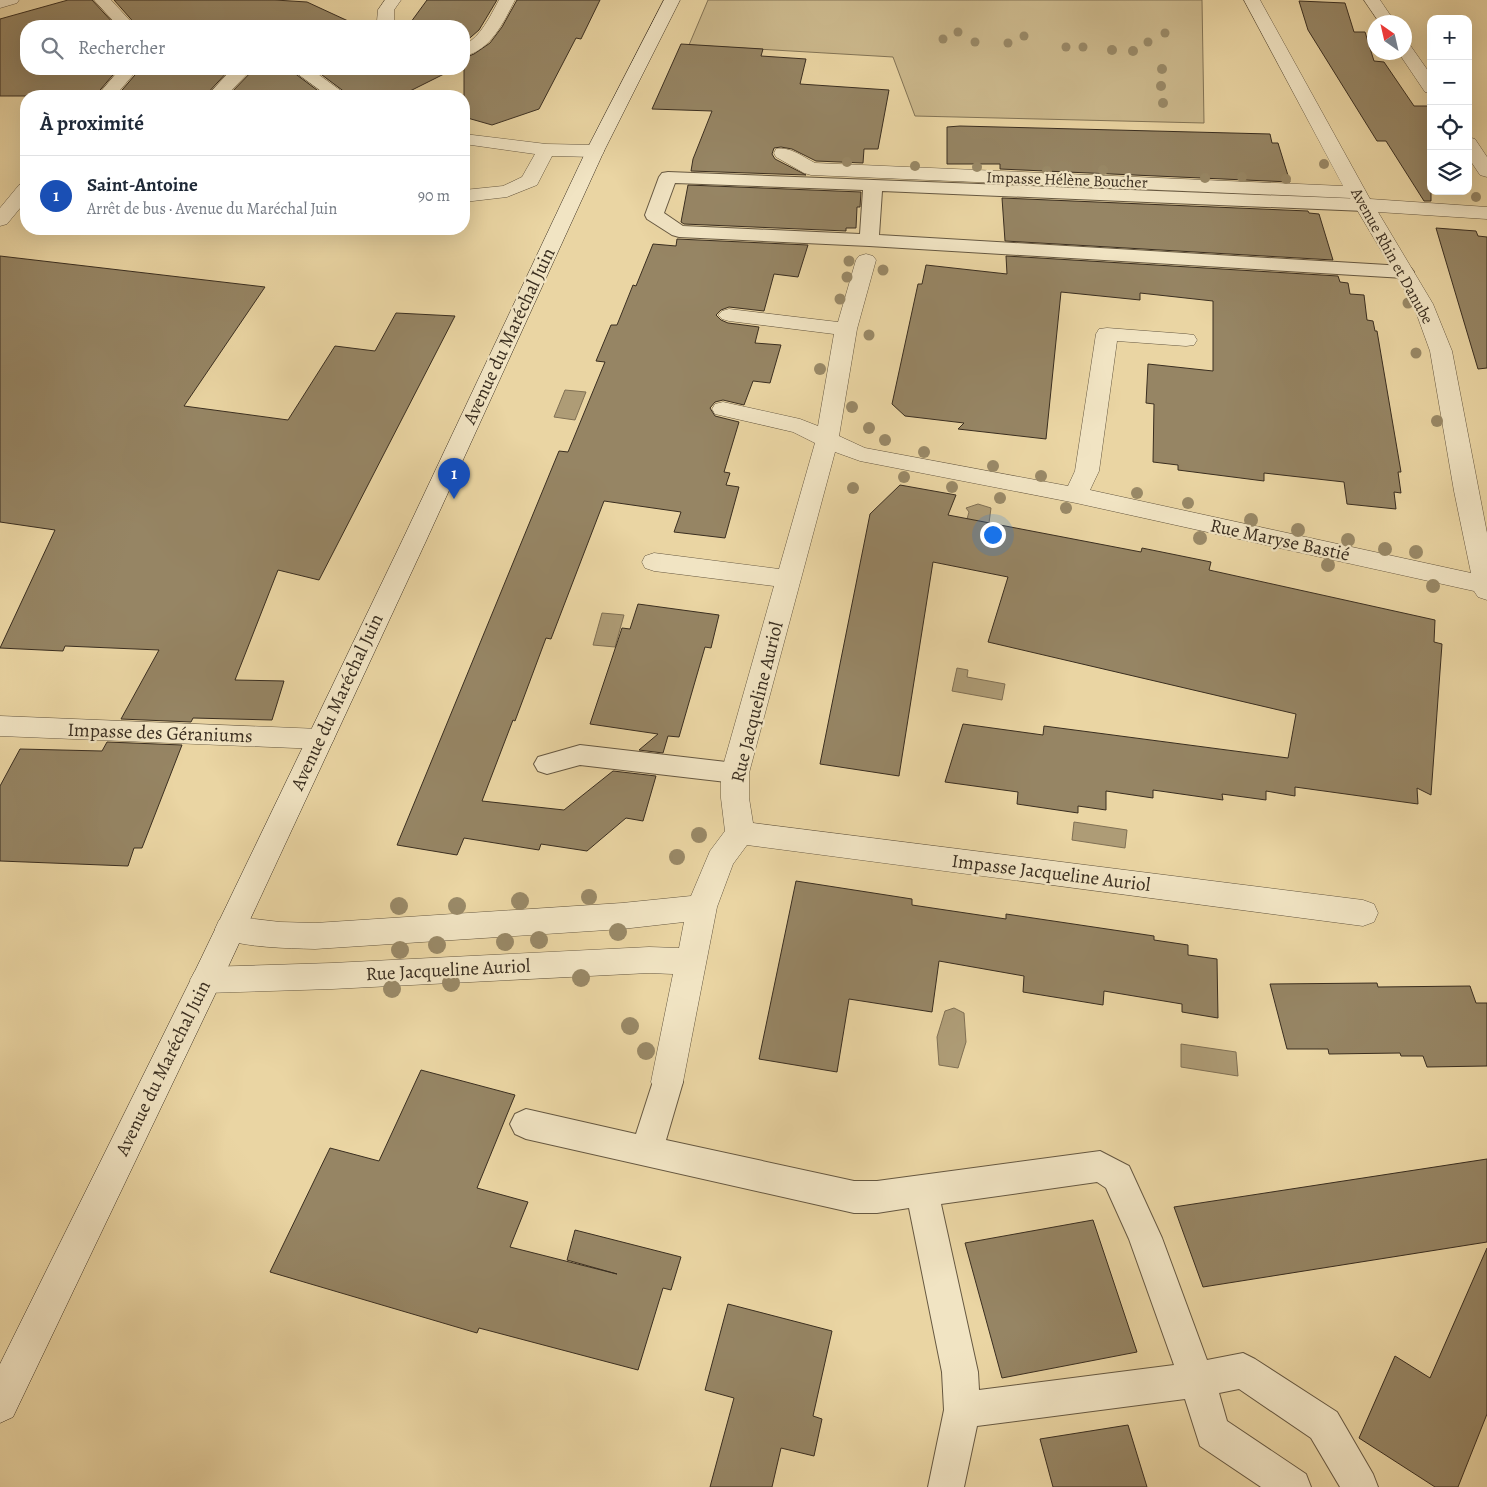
<!DOCTYPE html>
<html lang="fr">
<head>
<meta charset="utf-8">
<style>
	:root { --surface:#fff; --page:#f6f6f7; --text:#1f2937; --muted:#747a83; --line:#e0e1e3; --accent:#111827 }
	body { margin:0; font-family:Alegreya,serif; background:var(--page); color:var(--text) }
	.controls { position:absolute; right:15px; top:15px; display:grid; overflow:hidden; border-radius:10px; box-shadow:0 5px 20px #0002 }
	.controls button { width:45px; height:45px; display:grid; place-items:center; padding:0; border:0; border-bottom:1px solid var(--line); background:var(--surface); color:var(--text); font:25px sans-serif }
	.compass { position:absolute; left:1367px; top:15px; width:45px; height:45px; border-radius:50%; background:var(--surface); box-shadow:0 5px 20px #0002; rotate:326deg }
	.you { position:absolute; left:992px; top:534px; width:18px; height:18px; margin:-12px; border:4px solid #fff; border-radius:50%; background:#1a73e8; box-shadow:0 0 0 8px #1a73e833 }
	.badge { display:grid; place-items:center; width:32px; height:32px; border-radius:50%; background:var(--accent); color:#fff; font-size:16px; font-weight:700 }
	.pin { position:absolute; translate:-50% -41px; filter:drop-shadow(0 1px 2px #0008) }
	.pin::after { content:''; position:absolute; top:26px; width:18px; height:15px; background:inherit; clip-path:polygon(0 0,100% 0,50% 100%) }
	.list { margin:0; padding:0; list-style:none }
	h2 { display:flex; justify-content:space-between; align-items:center; height:65px; margin:0; padding:0 20px; font-size:21px }
	h2 small { font-size:16px; font-weight:400; color:var(--muted) }
	.list li { display:grid; grid-template-columns:32px 1fr auto; gap:15px; align-items:center; box-sizing:border-box; height:80px; padding:0 20px; border-top:1px solid var(--line) }
	.list b { display:block; font-size:19px; white-space:nowrap }
	.list p { margin:0; font-size:16px; white-space:nowrap; color:var(--muted) }
	.list em { font-size:16px; font-style:normal; color:var(--muted) }
	.icon { flex:none; width:28px; height:28px; fill:none; stroke:currentColor; stroke-width:2; stroke-linecap:round; stroke-linejoin:round }
	.map { position:relative; flex:none; width:1487px; height:1487px; overflow:hidden }
	.search { position:absolute; background:var(--surface); box-shadow:0 5px 20px #0002; left:20px; top:20px; width:450px; height:55px; display:flex; align-items:center; gap:12px; box-sizing:border-box; padding:0 18px; border-radius:20px; color:var(--muted); font-size:19px }
	.panel { position:absolute; background:var(--surface); box-shadow:0 5px 20px #0002; left:20px; top:90px; width:450px; height:145px; border-radius:20px }
	.map>svg:first-child { display:block }
	.green { fill:#ccb98d; stroke:#837456 }
	.water { fill:#ae9c76; stroke:#807054 }
	.building { fill:#968564; stroke:#3a2e20 }
	.lines { fill:none; stroke-linecap:round; stroke-linejoin:round }
	.lane-casing { stroke:#665841; stroke-width:2 }
	.street-casing { stroke:#665841; stroke-width:1 }
	.secondary-casing { stroke:#3a2e20; stroke-width:1 }
	.lane { fill:#f1e4c3; fill-rule:evenodd }
	.street { fill:#f1e4c3; fill-rule:evenodd }
	.secondary { fill:#f1e4c3; fill-rule:evenodd }
	.tree { fill:#998967 }
	.labels { text-anchor:middle; dominant-baseline:central; stroke-width:4.5; stroke-linejoin:round; paint-order:stroke }
	.far-street-label { font-size:16px; fill:#3a2e20; stroke:#f1e4c3 }
	.street-label { font-size:19px; fill:#3a2e20; stroke:#f1e4c3 }
</style>
</head>
<body>
<div class="map">
<svg width="1487" height="1487" viewBox="0 0 1487 1487">
	<rect width="100%" height="100%" fill="#ead5a3"/>
	<filter id="stains"><feTurbulence type="fractalNoise" baseFrequency=".004" numOctaves="4"/><feColorMatrix values="0 0 0 0 .2 0 0 0 0 .09 0 0 0 0 .02 0 0 0 .5 -.17"/></filter>
	<radialGradient id="worn" r=".72"><stop offset=".6" stop-color="#630" stop-opacity="0"/><stop offset="1" stop-color="#630" stop-opacity=".3"/></radialGradient>
	<path class="green" d="M708 0H1202L1204 123 915 116 893 57 689 45Z"/>
	<g class="water">
		<path d="M565 390 586 392 575 420 554 417Z"/>
		<path d="M978 504 991 508 987 538 967 519 969 512 966 508Z"/>
		<path d="M602 613 624 615 615 647 593 645Z"/>
		<path d="M957 668 968 670 967 677 1005 684 1002 700 952 691Z"/>
		<path d="M1074 822 1127 830 1125 848 1072 840Z"/>
		<path d="M954 1008 964 1013 966 1042 958 1068 939 1065 937 1037 945 1011Z"/>
		<path d="M1181 1044 1236 1052 1238 1076 1181 1067Z"/>
	</g>
	<g class="building">
		<path d="M68 0H92L116 26H26V69H118L95 96H0V19Z"/>
		<path d="M114 0H275L307 2 359 26H137Z"/>
		<path d="M427 0H497L479 30 464 43V26H408Z"/>
		<path d="M517 0H600L581 39 576 38 539 109 492 125 464 117V58L474 54 490 43 502 27Z"/>
		<path d="M1299 1 1345 3 1354 32H1365L1374 61 1384 62 1414 106H1431V201H1424L1386 141H1377L1308 30Z"/>
		<path d="M681 44 763 49 761 56 806 59 800 84 889 90 878 149H864L863 163 816 161 792 149 781 147 774 148 772 154 775 159 806 175 691 171 693 159 712 111 652 109Z"/>
		<path d="M140 69H230L205 96H117Z"/>
		<path d="M254 69H289L325 96H228Z"/>
		<path d="M314 69H454L400 96H350Z"/>
		<path d="M960 126 1270 134 1272 143H1278L1290 182 1000 169V164H947V127Z"/>
		<path d="M688 185 861 192 860 207H857L856 228H846V231L684 224 681 222Z"/>
		<path d="M1002 198 1308 211 1309 213 1319 214 1333 260 1005 241Z"/>
		<path d="M1436 228 1476 231 1478 236 1487 237V368L1478 369Z"/>
		<path d="M677 239 808 245 798 277 774 274 764 311 729 307 721 310 716 315 721 320 728 323 759 327 755 343 781 345 770 383 753 381 744 405 723 400 715 402 710 408 715 416 739 422 724 472 730 473 726 485 739 487 725 538 674 532 681 512 604 501 551 639 546 638 515 721 513 720 482 801 564 810 613 771 656 776 643 821 626 818 587 851 541 844 539 850 464 838 457 855 397 845 559 451 568 452 605 362 596 361 611 325H617L633 285 636 286 653 244 676 246Z"/>
		<path d="M0 256 265 287 184 406 288 420 335 346 375 351 396 313 455 316 319 580 278 570 235 680 284 681 272 720 193 718 191 722 121 719 159 650 65 646 63 651 0 648 55 530 0 522Z"/>
		<path d="M1006 256 1338 276 1340 282 1348 283 1350 294 1364 295 1367 320 1373 321 1375 331H1377L1401 472H1398L1401 493 1394 492 1396 509 1347 504 1344 482 1264 473V481L1178 470V465L1153 462 1154 404 1146 403 1148 364 1213 371V301L1140 293V300L1061 292 1046 439 958 429 964 423 905 416 892 404 918 284H922L926 265 1007 274Z"/>
		<path d="M900 485 956 495 948 515 1141 552 1142 548 1211 562 1209 570 1435 620 1434 642 1442 644 1431 795 1417 788 1418 804 1295 787V796L1266 791V800L1222 794 1223 800 1153 790V798L1106 791V810L1078 806V813L1017 804 1018 792 945 782 963 724 1043 735 1044 726 1288 758 1296 714 988 642 1008 577 933 562 899 776 820 764 870 514Z"/>
		<path d="M638 604 719 615 711 648 705 647 679 737 668 736 663 753 639 750 658 734 590 724 622 628 630 629Z"/>
		<path d="M107 742 182 745 142 848H134L128 866 0 861V786L20 749 102 751Z"/>
		<path d="M796 881 912 899V905L1006 919V914L1154 936V940L1188 945V955L1217 959 1218 1018 1182 1012V1004L1104 991 1103 1005 1023 992 1024 976 939 961 932 1012 849 999 837 1072 759 1059Z"/>
		<path d="M1377 983 1378 987 1470 986 1476 1003H1487V1066L1427 1067 1423 1056H1401L1400 1053 1329 1054 1328 1049H1287L1270 984Z"/>
		<path d="M421 1070 515 1095 477 1188 528 1202 510 1247 617 1274 567 1260 575 1230 681 1257 671 1290 663 1288 638 1370 479 1328 477 1333 270 1272 330 1148 379 1161Z"/>
		<path d="M1487 1159V1242L1203 1287 1174 1207Z"/>
		<path d="M1093 1220 1137 1352 1002 1378 965 1243Z"/>
		<path d="M1487 1248V1414L1458 1487H1435L1359 1438 1395 1356 1430 1378Z"/>
		<path d="M728 1304 832 1331 813 1416 822 1419 814 1456 781 1448 772 1487H710L734 1398 705 1390Z"/>
		<path d="M1128 1425 1147 1487H1053L1040 1439Z"/>
	</g>
	<g class="lines">
		<g class="lane-casing">
			<g id="lane">
				<path d="M668 172 1365 199 1372 201 1374 205 1372 209 1365 211 882 191 879 235 1404 266 1411 268 1414 272 1411 276 1404 278 869 246 679 237 672 235 647 219 645 215 659 177 662 173ZM675 183 863 190 860 234 683 226 664 213Z"/>
				<path d="M580 745 735 763 744 766 748 773 744 780 735 783 580 765 547 774 538 771 534 764 538 757Z"/>
				<path d="M667 1068 678 1072 683 1082 666 1140 854 1181H877L1100 1151 1129 1166 1162 1238 1207 1360 1243 1353 1255 1359 1337 1412 1373 1474 1378 1487H1340L1311 1438 1239 1389 1219 1393 1227 1421 1306 1474 1311 1487H1261L1200 1446 1185 1399 977 1426 964 1487H928L944 1410 942 1372 909 1208 877 1213H854L526 1139 515 1134 510 1124 515 1114 526 1109 636 1134 656 1072ZM1097 1182 1106 1188 1129 1239 1174 1365 979 1390 978 1372 941 1204Z"/>
			</g>
		</g>
		<g class="street-casing">
			<g id="street">
				<path d="M0 0H19L17 3 0 8Z"/>
				<path d="M94 0H111L135 26H118Z"/>
				<path d="M385 0H401L394 10V20L399 26H381L377 21 378 10Z"/>
				<path d="M499 0H515C503 23 491 50 464 56V45C481 37 490 16 499 0Z"/>
				<path d="M1244 0H1260L1370 199 1487 207V219L1378 212 1433 304 1452 351 1487 533V600L1478 597 1474 591 1076 503 860 461 835 452 749 773V798L753 823 1363 900 1374 904 1378 913 1374 922 1363 926 747 845 733 864 717 907 683 1082 678 1092 667 1097 656 1092 651 1082 673 974 649 973 332 989 206 993 195 989 190 980 195 971 206 967 332 963 649 947 679 948 684 922 622 929 315 949C284 948 249 948 219 938L215 929 219 920 230 916 280 922 315 923 622 903 691 896 710 851 725 831 721 798V773L774 586 654 571 645 568 642 562 645 556 654 553 779 569 815 443 793 432 715 414 712 409 715 404 723 402 800 419 818 426 834 334 729 321 722 319 718 315 722 311 729 309 838 322 856 260 859 256 866 254 873 256 876 260 857 329 839 436 865 448 1068 486 1075 471 1096 334 1099 329 1107 328 1186 334 1194 335 1197 340 1194 345 1186 346 1117 341 1099 471 1090 490 1471 573 1454 491 1430 351 1413 304 1350 198 811 175 804 173 776 157 774 153 776 149C790 146 803 157 815 163L1343 186Z"/>
				<path d="M1364 0H1380L1395 22H1379Z"/>
				<path d="M1404 44 1410 45 1431 75V93L1425 92 1398 52H1404Z"/>
				<path d="M120 69H138L115 96H97Z"/>
				<path d="M232 69H252L226 96H207Z"/>
				<path d="M291 69H311L348 96H328Z"/>
				<path d="M464 134 546 144 595 145 602 147 604 151 602 155 595 157 552 156 537 185 507 197 464 202V190L503 186 522 177 535 154 464 144Z"/>
				<path d="M1468 137 1475 139 1487 157V177L1480 175 1468 157Z"/>
				<path d="M26 183V201L7 224 0 226V208L19 185Z"/>
				<path d="M0 716 320 729 330 732 334 739 330 746 320 749 0 736Z"/>
			</g>
		</g>
		<g class="secondary-casing">
			<path id="secondary" d="M664 0H680L604 151 426 541 222 980 13 1417 0 1423V1364L195 971 402 541 586 151Z"/>
		</g>
		<use href="#lane" class="lane"/>
		<use href="#street" class="street"/>
		<use href="#secondary" class="secondary"/>
	</g>
	<g class="tree">
		<circle cx="958" cy="32" r="4.5"/>
		<circle cx="1165" cy="33" r="4.5"/>
		<circle cx="1024" cy="36" r="4.5"/>
		<circle cx="943" cy="39" r="4.5"/>
		<circle cx="975" cy="42" r="4.5"/>
		<circle cx="1148" cy="42" r="4.5"/>
		<circle cx="1008" cy="43" r="4.5"/>
		<circle cx="1066" cy="47" r="4.5"/>
		<circle cx="1083" cy="47" r="4.5"/>
		<circle cx="1112" cy="50" r="5"/>
		<circle cx="1133" cy="51" r="5"/>
		<circle cx="1162" cy="69" r="5"/>
		<circle cx="1161" cy="86" r="5"/>
		<circle cx="1163" cy="103" r="5"/>
		<circle cx="847" cy="162" r="5"/>
		<circle cx="1324" cy="164" r="5"/>
		<circle cx="915" cy="166" r="5"/>
		<circle cx="977" cy="167" r="5"/>
		<circle cx="1103" cy="170" r="5"/>
		<circle cx="1047" cy="171" r="5"/>
		<circle cx="1242" cy="177" r="5"/>
		<circle cx="1205" cy="178" r="5"/>
		<circle cx="1286" cy="179" r="5"/>
		<circle cx="1476" cy="197" r="5"/>
		<circle cx="849" cy="261" r="5.5"/>
		<circle cx="883" cy="270" r="5.5"/>
		<circle cx="847" cy="277" r="5.5"/>
		<circle cx="840" cy="299" r="5.5"/>
		<circle cx="1408" cy="303" r="5.5"/>
		<circle cx="869" cy="335" r="5.5"/>
		<circle cx="1416" cy="353" r="5.5"/>
		<circle cx="820" cy="369" r="6"/>
		<circle cx="852" cy="407" r="6"/>
		<circle cx="1437" cy="421" r="6"/>
		<circle cx="869" cy="428" r="6"/>
		<circle cx="885" cy="440" r="6"/>
		<circle cx="924" cy="452" r="6"/>
		<circle cx="993" cy="466" r="6"/>
		<circle cx="1041" cy="476" r="6"/>
		<circle cx="904" cy="477" r="6"/>
		<circle cx="952" cy="487" r="6"/>
		<circle cx="853" cy="488" r="6"/>
		<circle cx="1137" cy="493" r="6"/>
		<circle cx="1000" cy="498" r="6"/>
		<circle cx="1188" cy="503" r="6"/>
		<circle cx="1066" cy="508" r="6"/>
		<circle cx="1251" cy="520" r="7"/>
		<circle cx="1298" cy="530" r="7"/>
		<circle cx="1200" cy="538" r="7"/>
		<circle cx="1348" cy="540" r="7"/>
		<circle cx="1385" cy="549" r="7"/>
		<circle cx="1416" cy="552" r="7"/>
		<circle cx="1328" cy="565" r="7"/>
		<circle cx="1433" cy="586" r="7"/>
		<circle cx="699" cy="835" r="8"/>
		<circle cx="677" cy="857" r="8"/>
		<circle cx="589" cy="897" r="8"/>
		<circle cx="520" cy="901" r="9"/>
		<circle cx="399" cy="906" r="9"/>
		<circle cx="457" cy="906" r="9"/>
		<circle cx="618" cy="932" r="9"/>
		<circle cx="539" cy="940" r="9"/>
		<circle cx="505" cy="942" r="9"/>
		<circle cx="437" cy="945" r="9"/>
		<circle cx="400" cy="950" r="9"/>
		<circle cx="581" cy="978" r="9"/>
		<circle cx="451" cy="983" r="9"/>
		<circle cx="392" cy="989" r="9"/>
		<circle cx="630" cy="1026" r="9"/>
		<circle cx="646" cy="1051" r="9"/>
	</g>
	<g class="labels">
		<g class="far-street-label">
			<text transform="translate(1067 180) rotate(2)">Impasse Hélène Boucher</text>
			<text transform="translate(1392 256) rotate(61)">Avenue Rhin et Danube</text>
		</g>
		<g class="street-label">
			<text transform="translate(509 336) rotate(-65)">Avenue du Maréchal Juin</text>
			<text transform="translate(1280 540) rotate(12)">Rue Maryse Bastié</text>
			<text transform="translate(337 702) rotate(-65)">Avenue du Maréchal Juin</text>
			<text transform="translate(757 702) rotate(-76)">Rue Jacqueline Auriol</text>
			<text transform="translate(160 733) rotate(2)">Impasse des Géraniums</text>
			<text transform="translate(1051 873) rotate(7)">Impasse Jacqueline Auriol</text>
			<text transform="translate(448 970) rotate(-3)">Rue Jacqueline Auriol</text>
			<text transform="translate(163 1068) rotate(-64)">Avenue du Maréchal Juin</text>
		</g>
	</g>
	<rect width="100%" height="100%" filter="url(#stains)"/>
	<rect width="100%" height="100%" fill="url(#worn)"/>
</svg>
<div class="controls">
<button>+</button>
<button>−</button>
<button><svg class="icon" aria-label="locate" viewBox="0 0 24 24"><circle cx="12" cy="12" r="6"/><path d="M12 2v4M12 18v4M2 12h4M18 12h4"/></svg></button>
<button><svg class="icon" aria-label="layers" viewBox="0 0 24 24"><path d="M12 4l9 5-9 5-9-5zM3 14l9 5 9-5"/></svg></button>
</div>
<svg class="compass" viewBox="-18 -18 36 36"><path d="M0-13l5 13h-10z" fill="#e53935"/><path d="M0 13l5-13h-10z" fill="#747a83"/></svg>
<div class="you"></div>
<div class="pin badge" style="left:454px;top:499px;background:#1a4fb4">1</div>
<div class="search"><svg class="icon" aria-label="search" viewBox="0 0 24 24"><circle cx="10" cy="10" r="6"/><path d="M15 15l6 6"/></svg>Rechercher</div>
<section class="panel">
<h2>À proximité<small></small></h2>
<ul class="list">
<li><span class="badge" style="background:#1a4fb4">1</span><div><b>Saint-Antoine</b><p>Arrêt de bus · Avenue du Maréchal Juin</p></div><em>90 m</em></li>
</ul>
</section>
</div>
</body>
</html>
